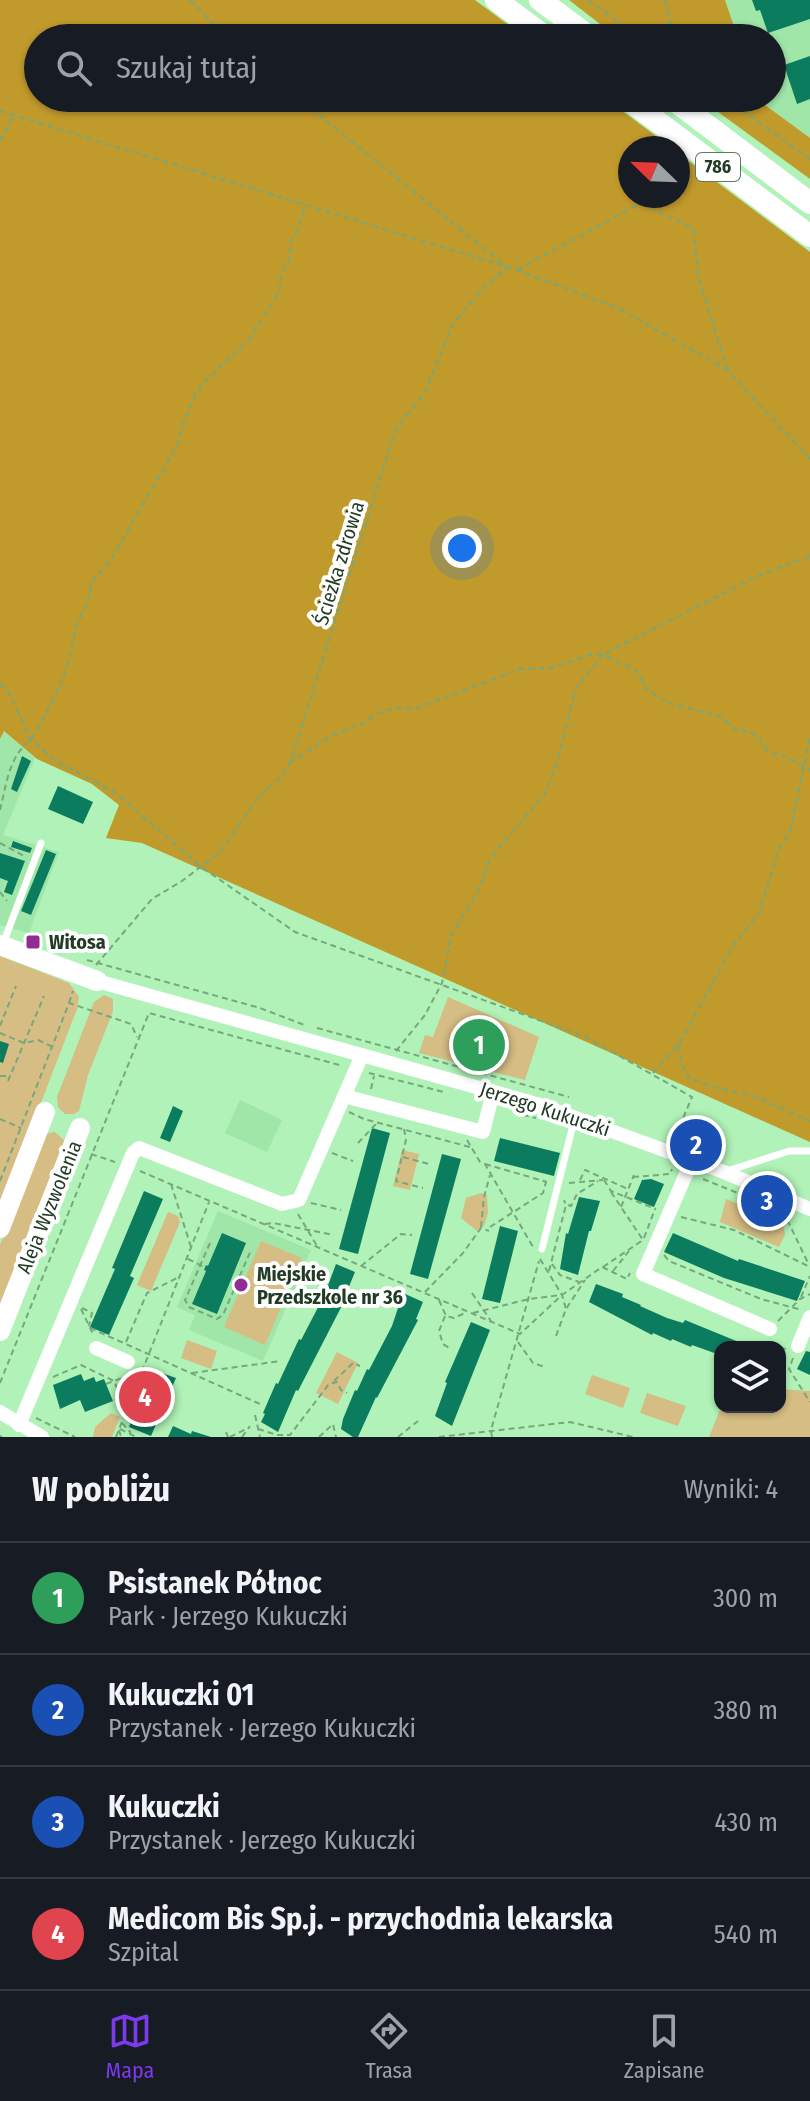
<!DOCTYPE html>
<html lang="pl">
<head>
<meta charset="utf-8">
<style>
	:root { --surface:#171b24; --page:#20242c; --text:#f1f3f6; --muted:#9ea1a6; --line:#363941; --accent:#7c3aed }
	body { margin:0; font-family:"Fira Sans Condensed",sans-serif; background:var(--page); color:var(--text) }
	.controls { position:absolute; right:24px; bottom:24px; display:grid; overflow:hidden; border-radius:16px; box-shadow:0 2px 6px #0004 }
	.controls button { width:72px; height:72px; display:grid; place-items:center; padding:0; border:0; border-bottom:2px solid var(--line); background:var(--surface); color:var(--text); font:40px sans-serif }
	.compass { position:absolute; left:618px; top:136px; width:72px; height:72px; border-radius:50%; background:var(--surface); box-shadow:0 2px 6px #0004; rotate:293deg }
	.you { position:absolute; left:462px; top:548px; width:28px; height:28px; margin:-20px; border:6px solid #fff; border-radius:50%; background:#1a73e8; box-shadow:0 0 0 12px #1a73e833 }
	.badge { display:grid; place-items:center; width:52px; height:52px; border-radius:50%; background:var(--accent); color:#fff; font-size:26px; font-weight:700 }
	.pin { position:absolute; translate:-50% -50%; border:4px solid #fff; box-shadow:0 2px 8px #0006 }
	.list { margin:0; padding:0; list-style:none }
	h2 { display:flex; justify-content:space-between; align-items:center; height:104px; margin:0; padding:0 32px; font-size:34px }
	h2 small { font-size:26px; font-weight:400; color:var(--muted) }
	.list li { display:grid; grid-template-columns:52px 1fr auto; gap:24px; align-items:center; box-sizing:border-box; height:112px; padding:0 32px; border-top:2px solid var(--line) }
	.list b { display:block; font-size:30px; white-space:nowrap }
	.list p { margin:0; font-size:26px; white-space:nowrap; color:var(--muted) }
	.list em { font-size:26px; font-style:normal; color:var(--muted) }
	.icon { flex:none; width:44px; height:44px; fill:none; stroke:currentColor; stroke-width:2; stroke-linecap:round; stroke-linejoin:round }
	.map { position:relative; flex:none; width:810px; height:1437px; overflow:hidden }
	.search { position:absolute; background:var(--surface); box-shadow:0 2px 6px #0004; left:24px; right:24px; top:24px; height:88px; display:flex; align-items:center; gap:20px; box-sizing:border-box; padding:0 28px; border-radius:44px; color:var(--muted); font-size:30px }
	.sheet { height:552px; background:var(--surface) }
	nav { display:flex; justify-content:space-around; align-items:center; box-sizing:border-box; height:112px; border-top:2px solid var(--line); background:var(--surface); font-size:22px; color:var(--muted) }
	nav a { display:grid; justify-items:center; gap:4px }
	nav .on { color:var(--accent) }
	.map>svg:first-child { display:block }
	.built { fill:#9fe6a8 }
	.green { fill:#d5bd83 }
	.forest { fill:#c19a2c }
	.building { fill:#0b7c5d }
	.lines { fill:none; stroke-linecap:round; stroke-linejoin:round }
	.path { stroke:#76a87b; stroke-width:2; stroke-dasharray:6 4; stroke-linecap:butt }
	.lane { stroke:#fff; stroke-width:7 }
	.street { stroke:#fff; stroke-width:14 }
	.secondary { stroke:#fff; stroke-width:20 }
	.primary { stroke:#fff; stroke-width:22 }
	.poi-dot { fill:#912c92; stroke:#fff; stroke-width:3 }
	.labels { text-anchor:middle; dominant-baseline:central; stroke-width:8; stroke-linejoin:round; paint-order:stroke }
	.shield { fill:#fff; stroke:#647666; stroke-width:2 }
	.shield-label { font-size:18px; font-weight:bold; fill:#213b24 }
	.street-label { font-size:20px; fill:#213b24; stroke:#fff }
	.poi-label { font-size:20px; font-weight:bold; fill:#213b24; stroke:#fff; text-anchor:start }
</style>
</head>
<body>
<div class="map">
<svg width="810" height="1437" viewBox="0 0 810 1437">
	<rect width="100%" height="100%" fill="#b0f2b7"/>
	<g class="built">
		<path d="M725 0H810V138L761 102 760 98H772V38H738Z"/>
		<path d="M3 730 35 758 3 835 59 852 29 933 0 925V739Z"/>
		<path d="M240 1100 282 1120 267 1152 225 1133Z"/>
		<path d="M218 1211 311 1250 263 1361 189 1330 195 1315 177 1307Z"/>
	</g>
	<g class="green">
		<path d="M0 956 69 983 79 997 77 1009 0 1209Z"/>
		<path d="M104 995 113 999V1011L88 1075 79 1111 74 1114H65L58 1107 57 1097 94 1002Z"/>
		<path d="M448 997 539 1037 525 1080 419 1053 425 1035 433 1037Z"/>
		<path d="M55 1132 66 1142 0 1315V1245L41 1138 45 1134Z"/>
		<path d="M402 1150 419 1154 410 1190 393 1186Z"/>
		<path d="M481 1193 487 1195 488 1213 484 1226 477 1231 461 1218 466 1198Z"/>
		<path d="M726 1199 783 1222 785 1235 779 1247 720 1222Z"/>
		<path d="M168 1212 178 1216 180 1222 151 1291 137 1285Z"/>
		<path d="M261 1241 302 1258 265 1345 224 1327Z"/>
		<path d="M187 1340 217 1351 211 1369 181 1358Z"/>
		<path d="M337 1352 358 1363 338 1404 316 1393Z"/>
		<path d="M592 1375 630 1388 623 1408 585 1394Z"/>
		<path d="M780 1389 810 1391V1437H709L721 1407H780Z"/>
		<path d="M647 1393 686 1406 678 1426 640 1413Z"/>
		<path d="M111 1413 120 1417 112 1437H93L95 1427Z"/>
	</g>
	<g class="forest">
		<path d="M0 0H475L526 38H38V98H605L672 148H630V196H678V153L810 252V1142L142 843 106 838 119 805 92 784 37 759 4 731 0 739Z"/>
		<path d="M569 0H725L738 38H618Z"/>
		<path d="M699 98H760L761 102 810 138V179Z"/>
	</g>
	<g class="building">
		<path d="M752 0H810V19L768 33 760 10 756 11Z"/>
		<path d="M810 56V99L797 104 784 65Z"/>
		<path d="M22 756 31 761 17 792 11 789Z"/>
		<path d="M58 786 93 802 83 824 48 809Z"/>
		<path d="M13 841 32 848 30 853 11 847Z"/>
		<path d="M46 850 56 854 31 915 21 911Z"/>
		<path d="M0 853 25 861 12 895 4 892 8 881 0 878Z"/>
		<path d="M0 1041 9 1044 3 1063 0 1062Z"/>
		<path d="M173 1106 183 1111 170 1142 160 1138Z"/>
		<path d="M372 1128 390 1133 358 1254 339 1249Z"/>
		<path d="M500 1138 560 1153 554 1176 494 1161Z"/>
		<path d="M442 1154 461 1159 428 1279 410 1274Z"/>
		<path d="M651 1179 664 1184 654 1207 634 1199 642 1180Z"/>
		<path d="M144 1191 163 1199 130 1276 134 1278 109 1335 90 1327 115 1269 112 1268Z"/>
		<path d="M579 1197 600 1201 591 1231H589L578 1275 560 1269 566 1233 568 1234Z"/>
		<path d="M500 1226 518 1231 500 1303 482 1299Z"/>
		<path d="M222 1233 246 1243 217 1314 192 1304 206 1271 204 1270 206 1265 208 1266Z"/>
		<path d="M673 1233 738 1261 739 1259 805 1281 797 1301 724 1278 664 1252Z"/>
		<path d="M336 1264 355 1272 348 1289 350 1290 298 1391 296 1390 278 1432 261 1422 265 1414 263 1413 276 1383 278 1384 299 1339 301 1340 324 1296Z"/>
		<path d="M596 1284 623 1294 622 1297 641 1305 640 1306 667 1318 683 1323 685 1320 751 1347H720V1355L692 1345 691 1347 672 1339 671 1341 653 1333 652 1335 589 1302Z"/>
		<path d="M403 1293 423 1302 416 1319 418 1320 377 1398 376 1397 358 1437H353L341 1429 343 1419 355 1390 357 1391 367 1369 369 1370 392 1326Z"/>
		<path d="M471 1322 490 1330 452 1426 435 1416 447 1383 445 1382Z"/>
		<path d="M806 1351 810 1352V1375L797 1369Z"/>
		<path d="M153 1370 176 1378 151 1436 129 1427Z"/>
		<path d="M81 1374 84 1381 94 1377 96 1382 104 1379 113 1401 85 1412 80 1400 60 1409 53 1385Z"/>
		<path d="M173 1426 191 1434 192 1431 211 1437H168Z"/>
	</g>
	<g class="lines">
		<g class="path">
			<path d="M190 0 228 38"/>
			<path d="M588 0 641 38"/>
			<path d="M665 0 674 38"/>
			<path d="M725 98 810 159"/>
			<path d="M0 111 517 270 618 308 727 370 810 459"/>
			<path d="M0 141 13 117"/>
			<path d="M517 270 641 203 693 228 699 280 727 369"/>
			<path d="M0 684 8 691 31 740 56 761 116 793 200 866 295 932 586 1037 692 1097 674 1140"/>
			<path d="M290 763 329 737 363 723 377 714 394 708 414 709 520 669 551 668 589 655 604 654 755 577 810 556"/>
			<path d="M0 810C6 786 9 755 31 740 45 715 61 688 69 660 72 650 72 640 76 629 81 613 91 600 91 582L110 561 178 444 182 426 195 395 204 382 249 340 279 292 282 272 290 258V243L298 230 305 206"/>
			<path d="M0 843 26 857"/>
			<path d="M0 892 7 901"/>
			<path d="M87 960 260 1008 307 1026"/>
			<path d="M96 965 152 899 182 881 220 852 259 796 283 775 290 763 396 428 424 394 453 324 480 291 507 267 298 98"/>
			<path d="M69 1003 73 991"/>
			<path d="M0 1026 16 986"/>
			<path d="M317 1028 569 1097"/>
			<path d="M0 1033 24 1043 38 1040 51 1046"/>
			<path d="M679 1045 681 1063 689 1078 713 1087 753 1096 810 1121"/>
			<path d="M396 1051 425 1015 442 983 451 936 478 891 490 858 544 795 556 766 576 688 604 654C623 668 638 662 645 688L668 703 722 717 734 729 750 732 759 738 767 751 787 757 810 770"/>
			<path d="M369 1073 444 1092"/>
			<path d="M653 1073 679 1044 732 947 759 913 779 849 790 832 810 737"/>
			<path d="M0 1076H10"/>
			<path d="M8 1081 44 996"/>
			<path d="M371 1089 374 1076"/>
			<path d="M349 1112 364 1119 470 1147"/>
			<path d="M523 1115 536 1118"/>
			<path d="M0 1119 21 1128"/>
			<path d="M404 1129 406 1140 396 1181 423 1188"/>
			<path d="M467 1140 480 1162 485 1164 533 1247"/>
			<path d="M358 1143 376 1124"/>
			<path d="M332 1153 353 1161"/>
			<path d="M91 1154 115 1162"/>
			<path d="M403 1157 429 1164"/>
			<path d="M485 1164 547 1182"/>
			<path d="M140 1171 520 1334 562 1295 602 1267 627 1279 630 1273"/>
			<path d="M633 1177 670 1174 672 1169"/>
			<path d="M703 1179 745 1196"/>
			<path d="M580 1180 585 1170 628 1189"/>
			<path d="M604 1180 611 1191 656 1209"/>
			<path d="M0 1181 69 1003 131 1024 137 1037"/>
			<path d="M569 1183 603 1180"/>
			<path d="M171 1184 191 1247"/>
			<path d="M311 1203 341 1210"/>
			<path d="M568 1205 571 1206 577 1194 598 1181"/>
			<path d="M621 1207 634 1175"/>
			<path d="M783 1211 809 1265"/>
			<path d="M298 1214 317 1246"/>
			<path d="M681 1217 734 1230 810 1267"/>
			<path d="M265 1224 273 1223 334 1235"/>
			<path d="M481 1227 484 1197 490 1175"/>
			<path d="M490 1227 543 1193 546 1182"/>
			<path d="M644 1238 655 1209"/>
			<path d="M210 1243 185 1300 189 1307 217 1319 223 1315 251 1250"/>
			<path d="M664 1255 669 1261 761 1299 802 1310"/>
			<path d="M188 1259 204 1267"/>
			<path d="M540 1259 562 1295 566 1309"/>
			<path d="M552 1264 560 1275 579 1282"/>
			<path d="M361 1266 401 1234 412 1235"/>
			<path d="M603 1267 643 1240 611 1192"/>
			<path d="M549 1271 566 1205 564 1200"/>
			<path d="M613 1271 629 1251"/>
			<path d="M425 1292 463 1253 481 1228 489 1231"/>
			<path d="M472 1293 491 1321"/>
			<path d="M801 1297 810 1276"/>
			<path d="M439 1300 446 1316 454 1318 465 1313"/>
			<path d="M82 1308 92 1313 89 1326"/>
			<path d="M81 1309 94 1336"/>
			<path d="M473 1313 529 1299 560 1295"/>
			<path d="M445 1316 439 1331 443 1344 451 1349"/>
			<path d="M778 1321 800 1299 810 1294"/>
			<path d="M90 1328 260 1404"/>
			<path d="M556 1336 566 1309 585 1280"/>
			<path d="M126 1342 147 1293 179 1277"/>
			<path d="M518 1342 533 1363 545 1367"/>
			<path d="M771 1343 787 1350"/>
			<path d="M793 1358 789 1369 810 1402"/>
			<path d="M192 1373 281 1361"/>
			<path d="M53 1377 81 1365 114 1381 126 1409"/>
			<path d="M334 1381 353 1363 360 1366"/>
			<path d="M0 1383 149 1013 343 1066"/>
			<path d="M106 1384 141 1371"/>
			<path d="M255 1415 260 1437"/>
			<path d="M36 1418 75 1437"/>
			<path d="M122 1423 131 1433"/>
			<path d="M120 1429 136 1437"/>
			<path d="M258 1429 277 1435H290L329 1384 337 1382 341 1390 347 1393"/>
			<path d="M119 1430 121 1437"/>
			<path d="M226 1432 228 1437"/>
			<path d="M0 1436 2 1437"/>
			<path d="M116 1437 209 1202"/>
			<path d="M230 1437 246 1429"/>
			<path d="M242 1437 250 1426"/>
			<path d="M319 1437 333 1424 336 1437"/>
			<path d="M398 1437 418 1421"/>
			<path d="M439 1437 570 1422 633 1437"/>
			<path d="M492 1437 491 1430 539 1261"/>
		</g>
		<g class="lane">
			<path d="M3 944 41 843"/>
			<path d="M727 1171 789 1151H810"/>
			<path d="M542 1249 575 1117"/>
		</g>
		<g class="street">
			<path d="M97 981 540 1105 724 1172 810 1209"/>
			<path d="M344 1096 483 1132 493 1092"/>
			<path d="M692 1160 643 1274 770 1329"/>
			<path d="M798 1346 810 1317"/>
			<path d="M96 1348 128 1362"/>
			<path d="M0 1412 42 1437"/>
			<path d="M19 1425 133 1153 139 1148 282 1204 299 1200 362 1055"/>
		</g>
		<g class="secondary">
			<path d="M0 945 97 981"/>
			<path d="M0 1228 45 1112"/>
			<path d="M0 1331 80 1128"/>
		</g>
		<g class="primary">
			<path d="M496 0 547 38"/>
			<path d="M540 0 591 38"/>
			<path d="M626 98 810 236"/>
			<path d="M671 98 810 203"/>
		</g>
	</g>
	<g class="poi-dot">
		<rect x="25" y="934" width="16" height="16" rx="4"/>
		<circle cx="241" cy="1285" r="8"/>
	</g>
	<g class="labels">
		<rect class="shield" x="696" y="153" width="44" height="28" rx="6"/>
		<g class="shield-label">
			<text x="718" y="167">786</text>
		</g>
		<g class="street-label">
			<text transform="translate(339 563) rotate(-73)">Ścieżka zdrowia</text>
			<text transform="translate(545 1109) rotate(18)">Jerzego Kukuczki</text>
			<text transform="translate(49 1207) rotate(-68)">Aleja Wyzwolenia</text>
		</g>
		<g class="poi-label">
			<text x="49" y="942">Witosa</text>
			<text x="257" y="1274">Miejskie<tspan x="257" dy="23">Przedszkole nr 36</tspan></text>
		</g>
	</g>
</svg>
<div class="controls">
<button><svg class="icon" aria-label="layers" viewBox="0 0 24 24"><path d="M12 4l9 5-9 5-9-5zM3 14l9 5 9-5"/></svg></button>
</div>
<svg class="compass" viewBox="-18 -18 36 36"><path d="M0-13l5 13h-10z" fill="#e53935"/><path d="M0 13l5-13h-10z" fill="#9ea1a6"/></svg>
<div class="you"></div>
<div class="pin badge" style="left:479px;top:1045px;background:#2e9e5b">1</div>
<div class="pin badge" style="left:696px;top:1145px;background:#1a4fb4">2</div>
<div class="pin badge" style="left:767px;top:1201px;background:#1a4fb4">3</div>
<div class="pin badge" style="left:145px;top:1397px;background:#e0444e">4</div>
<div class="search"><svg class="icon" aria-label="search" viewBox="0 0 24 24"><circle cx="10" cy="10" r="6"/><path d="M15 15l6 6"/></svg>Szukaj tutaj</div>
</div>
<section class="sheet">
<h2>W pobliżu<small>Wyniki: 4</small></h2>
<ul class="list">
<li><span class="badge" style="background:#2e9e5b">1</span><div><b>Psistanek Północ</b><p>Park · Jerzego Kukuczki</p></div><em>300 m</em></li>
<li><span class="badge" style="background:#1a4fb4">2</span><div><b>Kukuczki 01</b><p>Przystanek · Jerzego Kukuczki</p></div><em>380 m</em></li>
<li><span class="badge" style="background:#1a4fb4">3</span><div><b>Kukuczki</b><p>Przystanek · Jerzego Kukuczki</p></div><em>430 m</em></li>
<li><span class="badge" style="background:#e0444e">4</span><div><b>Medicom Bis Sp.j. - przychodnia lekarska</b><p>Szpital</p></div><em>540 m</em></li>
</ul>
</section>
<nav>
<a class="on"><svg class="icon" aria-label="map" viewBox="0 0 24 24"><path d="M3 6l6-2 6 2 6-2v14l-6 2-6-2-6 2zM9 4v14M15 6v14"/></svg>Mapa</a>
<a><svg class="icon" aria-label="directions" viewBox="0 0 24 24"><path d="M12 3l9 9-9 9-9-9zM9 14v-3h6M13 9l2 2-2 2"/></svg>Trasa</a>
<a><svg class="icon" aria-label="saved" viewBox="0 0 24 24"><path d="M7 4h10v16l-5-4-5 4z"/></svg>Zapisane</a>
</nav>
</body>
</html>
